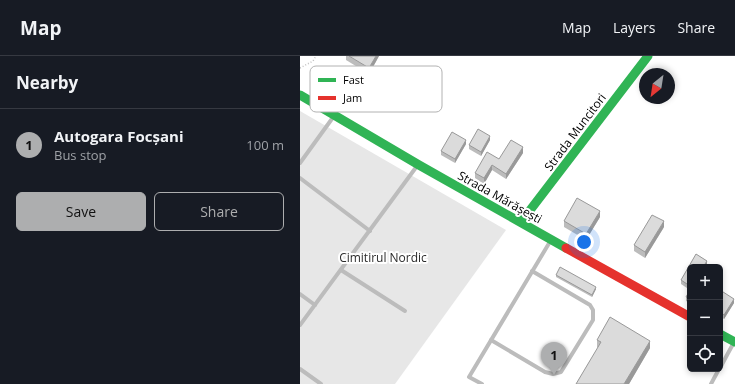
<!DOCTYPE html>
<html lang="en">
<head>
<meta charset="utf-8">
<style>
	:root { --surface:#171b24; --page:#242831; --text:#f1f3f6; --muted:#9ea1a6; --line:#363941; --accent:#adaeaf }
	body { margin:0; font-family:"Open Sans",sans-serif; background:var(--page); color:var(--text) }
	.controls { position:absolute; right:12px; bottom:12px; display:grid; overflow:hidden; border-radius:6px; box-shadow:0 2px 6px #0003 }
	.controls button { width:36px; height:36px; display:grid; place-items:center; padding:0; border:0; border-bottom:1px solid var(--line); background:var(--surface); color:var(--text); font:20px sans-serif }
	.compass { position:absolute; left:339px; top:12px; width:36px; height:36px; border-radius:50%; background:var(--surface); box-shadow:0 2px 6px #0003; rotate:210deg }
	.you { position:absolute; left:284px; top:186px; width:14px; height:14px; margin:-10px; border:3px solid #fff; border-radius:50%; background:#1a73e8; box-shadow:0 0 0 6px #1a73e833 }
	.badge { display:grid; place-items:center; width:26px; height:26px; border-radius:50%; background:var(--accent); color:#111; font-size:13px; font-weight:700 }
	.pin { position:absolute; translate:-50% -33px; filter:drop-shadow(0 1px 2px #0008) }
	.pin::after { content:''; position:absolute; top:21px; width:14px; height:12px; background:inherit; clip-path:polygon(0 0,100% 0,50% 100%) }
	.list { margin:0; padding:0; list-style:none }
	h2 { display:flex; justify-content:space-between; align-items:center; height:52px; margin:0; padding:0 16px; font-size:17px }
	h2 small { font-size:13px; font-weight:400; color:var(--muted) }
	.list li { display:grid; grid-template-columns:26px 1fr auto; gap:12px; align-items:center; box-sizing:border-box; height:72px; padding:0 16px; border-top:1px solid var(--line) }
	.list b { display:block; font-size:15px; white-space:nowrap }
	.list p { margin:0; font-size:13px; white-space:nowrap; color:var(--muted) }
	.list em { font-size:13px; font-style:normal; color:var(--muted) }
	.actions { display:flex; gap:8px; padding:12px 16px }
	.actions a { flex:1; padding:9px 0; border:1px solid var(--accent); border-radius:6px; text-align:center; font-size:14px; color:var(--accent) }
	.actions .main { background:var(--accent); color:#111 }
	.icon { flex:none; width:22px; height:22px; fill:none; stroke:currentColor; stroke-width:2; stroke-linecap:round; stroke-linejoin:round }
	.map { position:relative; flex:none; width:435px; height:328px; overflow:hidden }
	header { display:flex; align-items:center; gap:24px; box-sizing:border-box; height:56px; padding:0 20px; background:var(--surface); border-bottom:1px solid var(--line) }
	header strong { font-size:19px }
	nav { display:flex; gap:22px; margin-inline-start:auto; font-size:14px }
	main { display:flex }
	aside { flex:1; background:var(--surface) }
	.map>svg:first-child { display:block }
	.green { fill:#e7e7e7 }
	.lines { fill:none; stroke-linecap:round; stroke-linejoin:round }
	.path { stroke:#c2c2c2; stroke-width:1.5; stroke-dasharray:1 2; stroke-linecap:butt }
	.lane { stroke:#bcbcbc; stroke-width:4 }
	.fast { stroke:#30b455; stroke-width:9 }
	.jam { stroke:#e5322d; stroke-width:9 }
	.wall { fill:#bcbcbc }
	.shaded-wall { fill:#999 }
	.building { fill:#dbdbdb; stroke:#999 }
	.labels { text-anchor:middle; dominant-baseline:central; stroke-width:4; stroke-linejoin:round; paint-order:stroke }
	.street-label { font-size:12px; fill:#000; stroke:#fff }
	.park-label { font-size:12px; fill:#2b2b2b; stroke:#fff }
	.key { fill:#fff; stroke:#b2b2b2; stroke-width:1 }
	.key-label { font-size:11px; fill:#000 }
</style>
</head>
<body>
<header>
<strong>Map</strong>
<nav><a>Map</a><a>Layers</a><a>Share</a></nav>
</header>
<main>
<aside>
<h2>Nearby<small></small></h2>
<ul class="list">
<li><span class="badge">1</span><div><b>Autogara Focșani</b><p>Bus stop</p></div><em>100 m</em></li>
</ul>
<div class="actions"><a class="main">Save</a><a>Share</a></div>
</aside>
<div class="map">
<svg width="435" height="328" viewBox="0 0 435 328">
	<rect width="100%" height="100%" fill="#fff"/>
	<path class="green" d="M0 55 206 174 95 328H0Z"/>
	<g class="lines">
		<path class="path" d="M0 12 13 5 16 0"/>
		<g class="lane">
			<path d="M0 107 34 60"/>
			<path d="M0 122 70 175"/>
			<path d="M41 214 105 255"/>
			<path d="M0 238 15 249"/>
			<path d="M0 269 117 110"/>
			<path d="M191 284 245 316 253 318 261 316 293 264V254L290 249 232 215"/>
			<path d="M420 312 433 288"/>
			<path d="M0 313 21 328"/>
			<path d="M182 328 169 321 251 184"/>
			<path d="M411 328 419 313"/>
		</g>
		<g class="fast">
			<path d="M0 39 119 109 266 192"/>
			<path d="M221 166 348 0"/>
			<path d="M420 278 435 286"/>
		</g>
		<path class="jam" d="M266 192 390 261"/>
	</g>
	<g class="wall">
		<path d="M46 0H79L69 18 46 4Z"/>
		<path d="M44 42 65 45 59 55 44 46Z"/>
		<path d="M190 84 181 100 169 93V89Z"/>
		<path d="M166 88 155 107 141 99V95Z"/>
		<path d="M223 97 206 123 192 114 184 128 175 122V117L199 103Z"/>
		<path d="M300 161 286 184 264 171V165Z"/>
		<path d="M364 171 345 202 334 195V189Z"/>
		<path d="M396 198 407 205V209L406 211H390V234L381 228V224Z"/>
		<path d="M256 219 296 233 292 241 256 221Z"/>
		<path d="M390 234V247L386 245V241Z"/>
		<path d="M420 234 434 247 424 263 420 260Z"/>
		<path d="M297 284 350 292 329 328H276L298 292 297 291Z"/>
	</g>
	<g class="shaded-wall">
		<path d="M76 0H79L69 18V12Z"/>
		<path d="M65 41V45L59 55V51Z"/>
		<path d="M190 80V84L181 100V96Z"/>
		<path d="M166 84V88L155 107V103Z"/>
		<path d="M223 91V97L206 123V118Z"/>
		<path d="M192 109V114L184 128V122Z"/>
		<path d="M300 155V161L286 184V178Z"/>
		<path d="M364 165V171L345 202V196Z"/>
		<path d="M407 205V209L406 211H403Z"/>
		<path d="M296 231V233L292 241V239Z"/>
		<path d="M434 243V247L424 263V259Z"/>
		<path d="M350 285V292L329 328H324Z"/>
	</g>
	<g class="building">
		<path d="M49 0H76L69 12Z"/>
		<path d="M178 73 190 80 181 96 169 89Z"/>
		<path d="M152 76 166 84 155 103 141 95Z"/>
		<path d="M211 84 223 91 206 118 192 109 184 122 175 117 187 96 199 103Z"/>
		<path d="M277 142 300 155 286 178 264 165Z"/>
		<path d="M352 159 364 165 345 196 334 189Z"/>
		<path d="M396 198 407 205 403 211H390V230L381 224Z"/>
		<path d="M260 211 296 231 292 239 256 219Z"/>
		<path d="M390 234V243L386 241Z"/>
		<path d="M420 234 434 243 424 259 420 256Z"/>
		<path d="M310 261 350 285 324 328H276L301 286 297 284Z"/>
	</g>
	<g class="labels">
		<g class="street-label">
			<text transform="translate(275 76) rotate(-53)">Strada Muncitori</text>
			<text transform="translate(200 141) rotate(29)">Strada Mărășești</text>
		</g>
		<g class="park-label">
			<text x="83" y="201">Cimitirul Nordic</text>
		</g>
	</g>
	<rect x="10" y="10" width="132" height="46" rx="6" class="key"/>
	<rect x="18" y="22" width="18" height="4" fill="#30b455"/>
	<rect x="18" y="40" width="18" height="4" fill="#e5322d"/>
	<g class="key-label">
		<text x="43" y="28">Fast</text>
		<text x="43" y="46">Jam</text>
	</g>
</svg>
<div class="controls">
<button>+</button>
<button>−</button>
<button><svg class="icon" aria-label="locate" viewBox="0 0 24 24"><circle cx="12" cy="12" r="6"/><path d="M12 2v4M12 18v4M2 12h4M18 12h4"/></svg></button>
</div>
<svg class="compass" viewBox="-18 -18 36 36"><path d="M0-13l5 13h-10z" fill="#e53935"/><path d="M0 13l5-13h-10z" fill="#9ea1a6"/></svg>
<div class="you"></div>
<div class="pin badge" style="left:254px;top:319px">1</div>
</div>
</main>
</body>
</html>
